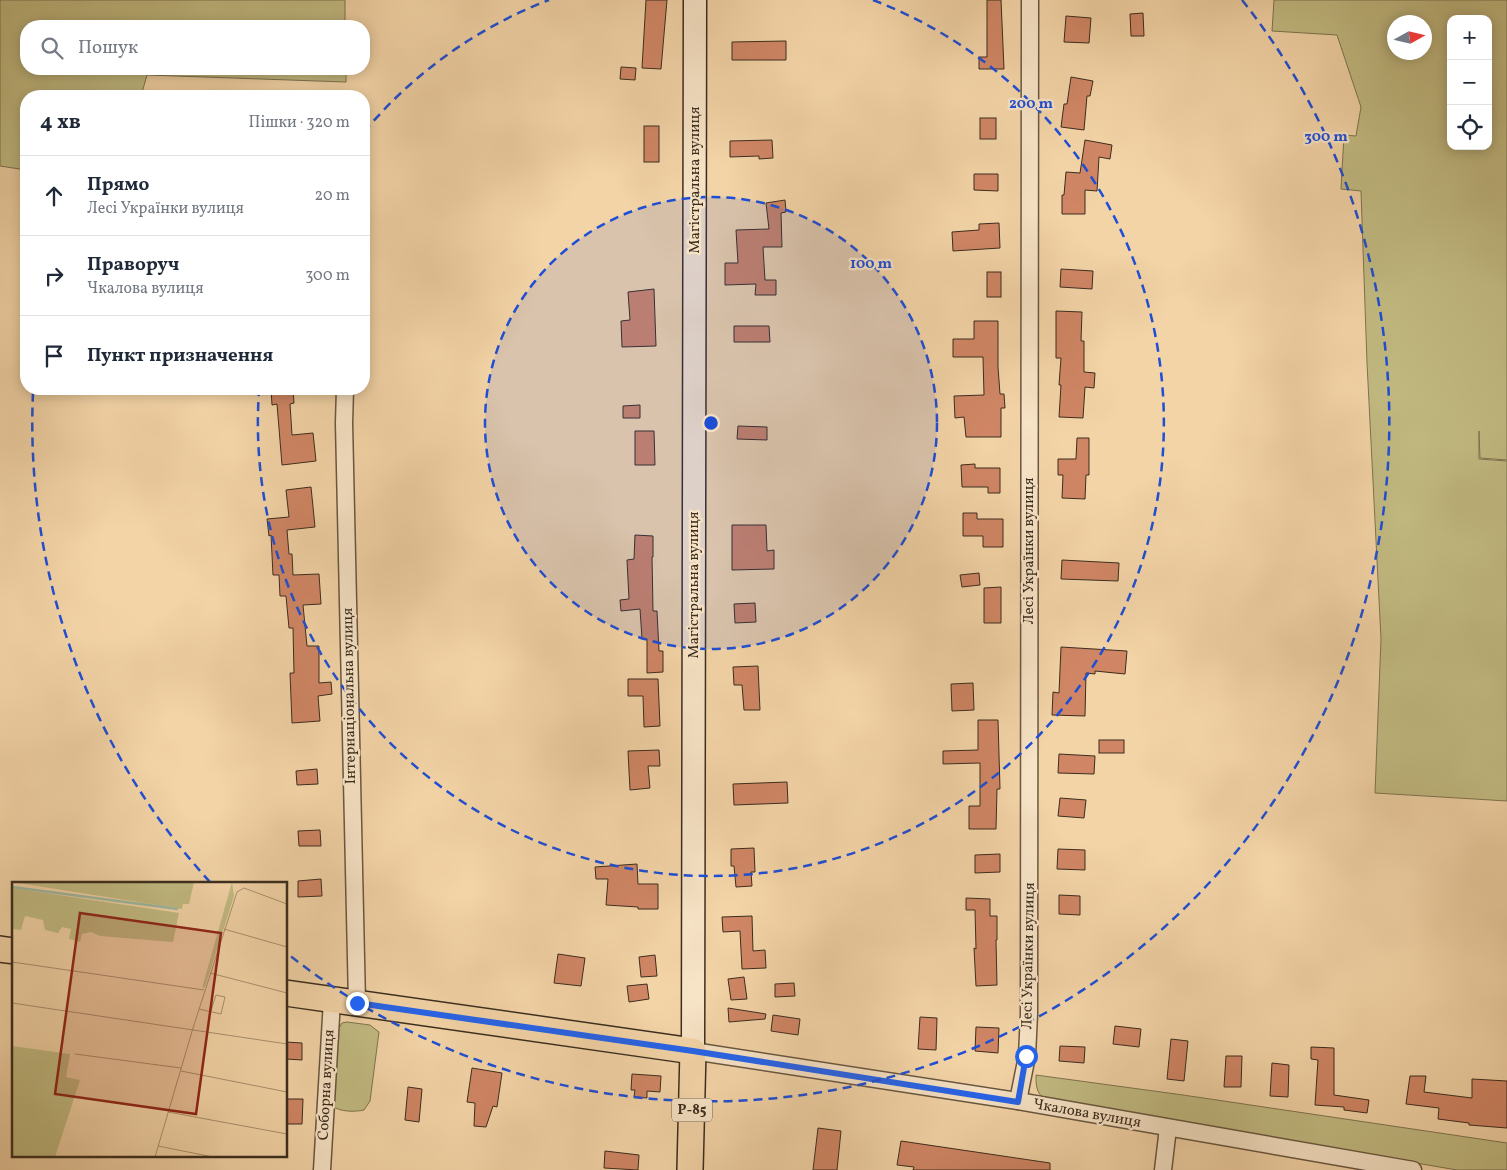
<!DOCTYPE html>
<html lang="uk">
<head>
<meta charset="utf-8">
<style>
	:root { --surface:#fff; --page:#f2f2f3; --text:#1f2937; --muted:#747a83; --line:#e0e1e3 }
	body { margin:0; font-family:Vollkorn,serif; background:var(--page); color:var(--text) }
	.controls { position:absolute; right:15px; top:15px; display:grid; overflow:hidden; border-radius:10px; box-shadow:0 2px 12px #0003 }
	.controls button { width:45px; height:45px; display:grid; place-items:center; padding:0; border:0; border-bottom:1px solid var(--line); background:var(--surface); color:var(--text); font:25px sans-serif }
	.compass { position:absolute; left:1387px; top:15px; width:45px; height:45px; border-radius:50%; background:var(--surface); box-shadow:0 2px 12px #0003; rotate:82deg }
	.stop { position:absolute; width:15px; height:15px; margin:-11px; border:4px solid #2563eb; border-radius:50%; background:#fff }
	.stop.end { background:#2563eb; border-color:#fff; box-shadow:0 1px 5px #0008 }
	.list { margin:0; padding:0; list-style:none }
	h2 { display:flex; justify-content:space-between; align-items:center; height:65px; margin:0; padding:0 20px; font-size:21px }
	h2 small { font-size:16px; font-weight:400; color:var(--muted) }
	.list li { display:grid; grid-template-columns:32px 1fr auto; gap:15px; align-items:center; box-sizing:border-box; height:80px; padding:0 20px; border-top:1px solid var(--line) }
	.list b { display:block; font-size:19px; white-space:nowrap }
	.list p { margin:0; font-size:16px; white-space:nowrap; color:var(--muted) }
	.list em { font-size:16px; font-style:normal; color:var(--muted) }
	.icon { flex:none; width:28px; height:28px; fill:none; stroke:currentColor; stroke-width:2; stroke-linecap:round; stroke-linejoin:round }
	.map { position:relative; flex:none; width:1507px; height:1170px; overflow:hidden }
	.search { position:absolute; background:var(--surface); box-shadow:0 2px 12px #0003; left:20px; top:20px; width:350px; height:55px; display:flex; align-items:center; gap:12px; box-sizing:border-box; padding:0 18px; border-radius:20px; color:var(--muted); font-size:19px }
	.panel { position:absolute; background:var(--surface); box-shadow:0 2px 12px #0003; left:20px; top:90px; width:350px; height:305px; border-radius:20px }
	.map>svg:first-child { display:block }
	.green { fill:#c2bb82; stroke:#7e7450; fill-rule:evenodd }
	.building { fill:#d08665; stroke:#3b2d1e }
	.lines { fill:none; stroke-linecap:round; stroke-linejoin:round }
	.minor-casing { stroke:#695740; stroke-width:19 }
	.secondary-casing { stroke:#3b2d1e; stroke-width:25 }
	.primary-casing { stroke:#3b2d1e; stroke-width:28 }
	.minor { stroke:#f7e3c6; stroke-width:16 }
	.secondary { stroke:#f7e3c6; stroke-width:22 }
	.primary { stroke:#f3d4a7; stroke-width:25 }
	.route { stroke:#2563eb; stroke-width:6 }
	.ring { fill:none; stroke:#1d4ed8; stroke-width:2.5; stroke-dasharray:9 6 }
	.labels { text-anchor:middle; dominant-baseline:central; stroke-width:4.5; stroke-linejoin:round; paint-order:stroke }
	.shield { fill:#f7e3c6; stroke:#736450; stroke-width:1 }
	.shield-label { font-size:14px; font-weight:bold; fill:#3b2d1e }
	.street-label { font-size:15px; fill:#3b2d1e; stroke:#f7e3c6 }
	.inset-river { fill:none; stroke:#9db9a2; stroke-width:2.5 }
	.inset-road { fill:none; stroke:#a99170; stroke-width:1 }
	.view { fill:#8f2418; fill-opacity:0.15; stroke:#8f2418; stroke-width:2.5 }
	.inset-edge { fill:none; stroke:#3b2d1e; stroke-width:2.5 }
	.centre { fill:#1d4ed8; stroke:#f7e3c6; stroke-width:2.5 }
	.ring-label { font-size:15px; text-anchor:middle; font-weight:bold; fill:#1d4ed8; stroke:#f7e3c6; stroke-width:4.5; stroke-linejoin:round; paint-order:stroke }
</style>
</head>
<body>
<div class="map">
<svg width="1507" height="1170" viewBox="0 0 1507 1170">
	<rect width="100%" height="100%" fill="#f3d4a7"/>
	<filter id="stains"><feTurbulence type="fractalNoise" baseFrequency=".004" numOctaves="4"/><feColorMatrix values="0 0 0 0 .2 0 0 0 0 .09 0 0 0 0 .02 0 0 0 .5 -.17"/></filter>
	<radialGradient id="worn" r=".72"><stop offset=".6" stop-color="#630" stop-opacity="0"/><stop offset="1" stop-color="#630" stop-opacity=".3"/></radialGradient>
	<g class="green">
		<path d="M0 0H345V26H26V69H346V82L147 75 141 96H26V170L0 166Z"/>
		<path d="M1274 0H1507V460L1480 458 1479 431V459L1507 461V801L1375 793 1381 639 1367 363 1361 191 1341 189 1344 135 1356 136 1361 107 1337 35 1272 31ZM1451 19H1488V146H1451ZM1394 22H1424V52H1394Z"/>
		<path d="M347 1022 370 1025 379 1032 370 1101 364 1110C355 1112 340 1112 332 1106L338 1030 342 1023Z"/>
		<path d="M1036 1075 1183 1095 1507 1143V1170H1457L1046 1100C1036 1093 1036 1086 1036 1075Z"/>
	</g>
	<g class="building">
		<path d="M646 0H667L661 69 642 68Z"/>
		<path d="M987 0H1001L1004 69H979V57H987Z"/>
		<path d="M1143 13 1144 36H1131L1130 14Z"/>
		<path d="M1066 16 1091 18 1089 43 1064 42Z"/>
		<path d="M786 41V60H732V42Z"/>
		<path d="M621 67 636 68 635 80 620 79Z"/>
		<path d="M1071 77 1093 81 1090 96H1087L1084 130 1061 127 1064 104H1067Z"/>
		<rect x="980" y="118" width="16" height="21"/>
		<rect x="644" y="126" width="15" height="36"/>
		<path d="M772 140 773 158 759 159V156L730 157V141Z"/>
		<path d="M1085 140 1112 145 1110 159 1099 157 1097 191 1085 190V214H1062V195H1064L1066 172 1080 173Z"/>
		<path d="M974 174H998V191L974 190Z"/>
		<path d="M785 200 786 212 781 213 782 247H763L765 280H776V295H755L756 284 725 285V263H738L736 230 769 229 766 203Z"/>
		<path d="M999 223 1000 248 953 251 952 232 979 230V224Z"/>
		<path d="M1061 269 1093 271 1092 289 1060 287Z"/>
		<rect x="987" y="272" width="14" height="25"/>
		<path d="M654 289 656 346 622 347 621 321 630 320 628 292Z"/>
		<path d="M1056 311 1082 312 1081 341H1084V372L1095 373 1094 388 1085 387 1083 418 1059 417 1061 385H1059L1061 358H1056Z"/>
		<path d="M974 321H998V367L1000 394H1004L1005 408H1001V437H966L964 417 955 418 954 396 984 395 983 357H953V339H974Z"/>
		<path d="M734 326H769L770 342H734Z"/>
		<path d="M271 389H293L294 403 290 404 292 435 313 433 316 461 282 465 277 404 272 405Z"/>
		<path d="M640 405V418H623V406Z"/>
		<path d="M738 426 767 427V440L737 439Z"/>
		<path d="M635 431H654L655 465H635Z"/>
		<path d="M1077 438H1089V475H1086L1085 499 1062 498 1063 475H1058V459H1076Z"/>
		<path d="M975 464V468H1000V493H988V487H962L961 465Z"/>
		<path d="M311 487 315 527 287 530 289 554H292L293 575 319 574 321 604 303 605 307 646H319V683L331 682 332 694 318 696 320 721 292 723 290 673H294L293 628H289L286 596H280L279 575H273L271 535 269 536 267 519 289 517 286 490Z"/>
		<path d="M963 513H977V519H1003V547H983V536H963Z"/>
		<path d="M732 525H766L767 551 774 550V569L732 570Z"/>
		<path d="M635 535 653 536V557H652L653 611H657L659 651H663V672L647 673V639H642L640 609 621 611 620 600 629 599 627 560 634 559Z"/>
		<path d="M1062 560 1119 563 1118 581 1061 579Z"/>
		<path d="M979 573 980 585 962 587 960 575Z"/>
		<path d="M1001 587V623H984V588Z"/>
		<path d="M755 603 756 622 735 623 734 604Z"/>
		<path d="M1061 647 1127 651 1125 674 1095 671V674L1086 673 1085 716 1052 715 1053 692 1059 693Z"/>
		<path d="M758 666 760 710H744L742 685H734L733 667Z"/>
		<path d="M628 679H658L660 726 644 727 643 696H628Z"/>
		<path d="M973 683 974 710 952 711 951 684Z"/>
		<path d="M978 720H998L1000 789H997L996 829H969V806H980V763L943 764V751L978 750Z"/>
		<rect x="1099" y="740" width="25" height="13"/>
		<path d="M659 750 660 766H648L650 788 630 790 628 751Z"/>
		<path d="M1059 754 1095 756 1094 774 1058 773Z"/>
		<path d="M317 769 318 784 297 785 296 771Z"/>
		<path d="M787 782 788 803 734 805 733 784Z"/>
		<path d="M1060 798 1086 800 1084 818 1058 816Z"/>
		<path d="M320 830 321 846H299L298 831Z"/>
		<path d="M754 848 755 872H751L752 886 736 887 734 866H731V849Z"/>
		<path d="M1058 849 1085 850V870L1057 869Z"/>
		<path d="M1000 854V872L975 873V855Z"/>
		<path d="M637 864 638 884H658V909H638V907L606 905 608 879H596L595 867Z"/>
		<path d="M321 879 322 896 298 897V881Z"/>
		<path d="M1059 895 1080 896V915L1059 914Z"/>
		<path d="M966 898 990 899V916H997V940H996L997 985 976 986 974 948 976 949 975 910H966Z"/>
		<path d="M752 916 753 951 765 950 766 968 742 969 740 931 723 932 722 917Z"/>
		<path d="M558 954 585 958 581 986 554 983Z"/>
		<path d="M655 955 657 976 641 977 639 957Z"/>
		<path d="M744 977 747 999 731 1000 728 979Z"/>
		<path d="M794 983 795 996 775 997V984Z"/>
		<path d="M647 984 649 999 629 1002 627 986Z"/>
		<path d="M728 1008 766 1014 765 1019 729 1022Z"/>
		<path d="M773 1015 800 1019 798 1035 771 1031Z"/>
		<path d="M920 1017 937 1018 936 1050 918 1049Z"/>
		<path d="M1115 1026 1141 1029 1139 1047 1113 1044Z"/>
		<path d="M976 1027 999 1028 998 1053 975 1051Z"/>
		<path d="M1171 1039 1188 1041 1184 1081 1167 1079Z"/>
		<path d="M286 1042 302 1043V1060L286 1059Z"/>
		<path d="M1060 1046 1085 1047 1084 1063 1059 1061Z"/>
		<path d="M1311 1047 1334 1048V1095L1369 1100 1367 1113 1344 1110V1107L1315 1105 1318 1060 1311 1059Z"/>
		<path d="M1226 1056H1242L1241 1087H1224Z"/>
		<path d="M1272 1063 1289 1065 1288 1097 1270 1096Z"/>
		<path d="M472 1068 502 1073 497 1107 493 1106 486 1127 474 1126 475 1103 467 1102Z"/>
		<path d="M632 1074 661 1076 660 1092 647 1091V1098L634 1097 635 1090H631Z"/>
		<path d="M1410 1076H1426L1424 1092 1472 1098V1079L1507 1081V1128L1469 1125V1123L1438 1119 1439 1108 1406 1104Z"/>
		<path d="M408 1087 422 1089 419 1122 405 1120Z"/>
		<path d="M286 1099H303L302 1124H286Z"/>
		<path d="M818 1128 841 1131 837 1170H813Z"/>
		<path d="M901 1141 1050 1163V1170H913L914 1167 897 1165Z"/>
		<path d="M605 1151 639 1155 638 1170 604 1168Z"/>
	</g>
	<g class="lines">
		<g class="minor-casing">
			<g id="minor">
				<path d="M345 389 344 423 357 1003"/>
				<path d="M693 1051 1018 1101 1413 1170"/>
				<path d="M1018 1101 1027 1056 1029 1014 1030 0"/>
				<path d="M322 1170 332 1000"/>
				<path d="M1163 1170 1168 1128"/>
			</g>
		</g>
		<g class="secondary-casing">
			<path id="secondary" d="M693 1051 695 0"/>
		</g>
		<g class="primary-casing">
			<g id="primary">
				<path d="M0 949 14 951"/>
				<path d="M286 993 693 1051 690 1170"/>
			</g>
		</g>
		<use href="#minor" class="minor"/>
		<use href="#secondary" class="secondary"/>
		<use href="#primary" class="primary"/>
	</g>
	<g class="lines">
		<path class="route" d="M357 1003 693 1051 1018 1102 1026 1056"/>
	</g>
	<circle cx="711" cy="423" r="226" fill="#1d4ed8" fill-opacity=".12"/>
	<g class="ring">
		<circle cx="711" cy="423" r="226"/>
		<path d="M364 132A453 453 0 0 1 549 0M873 0A453 453 0 1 1 259 391"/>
		<path d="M210 882A679 679 0 0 1 33 393M1242 0A679 679 0 0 1 288 954"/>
	</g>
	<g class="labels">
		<rect class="shield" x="672" y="1098.5" width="40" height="23" rx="4"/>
		<g class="shield-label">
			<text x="692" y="1110">Р-85</text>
		</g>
		<g class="street-label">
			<text transform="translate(695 180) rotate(-90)">Магістральна вулиця</text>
			<text transform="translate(1029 551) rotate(-90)">Лесі Українки вулиця</text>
			<text transform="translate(694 585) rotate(-90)">Магістральна вулиця</text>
			<text transform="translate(350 696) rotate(-91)">Інтернаціональна вулиця</text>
			<text transform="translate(1029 956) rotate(-89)">Лесі Українки вулиця</text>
			<text transform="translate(327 1085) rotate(-87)">Соборна вулиця</text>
			<text transform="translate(1087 1114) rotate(10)">Чкалова вулиця</text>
		</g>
	</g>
	<g transform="translate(12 882)">
		<rect width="275" height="275" fill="#f3d4a7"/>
		<path d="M0 0H182L177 22H171L170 27ZM220 0 222 14 193 105 190 106ZM0 6 167 31 161 60 88 54 79 50 70 52 68 60 57 57 59 47 50 45 46 51 33 48 31 38 13 34 9 48 0 47ZM0 164 58 172 54 195 68 198 43 275H0Z" fill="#c2bb82"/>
		<path class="inset-river" d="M0 5 166 27"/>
		<path class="inset-road" d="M212 47 275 65M0 80 192 108M198 91 275 111M0 121 275 162M187 127 209 132 213 115 204 113 199 129M181 146 225 10 232 6 275 22M63 172 169 186M169 189 275 210M156 230 275 252M146 264 201 275M143 275 181 146"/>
		<path class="view" d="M68 31 209 51 184 232 43 212Z"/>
		<rect width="275" height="275" class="inset-edge"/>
	</g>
	<circle cx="711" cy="423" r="8" class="centre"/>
	<g class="ring-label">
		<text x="1031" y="108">200 m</text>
		<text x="1326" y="141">300 m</text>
		<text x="871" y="268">100 m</text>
	</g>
	<rect width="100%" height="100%" filter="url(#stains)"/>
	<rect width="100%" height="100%" fill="url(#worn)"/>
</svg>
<div class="controls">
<button>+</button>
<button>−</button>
<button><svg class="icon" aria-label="locate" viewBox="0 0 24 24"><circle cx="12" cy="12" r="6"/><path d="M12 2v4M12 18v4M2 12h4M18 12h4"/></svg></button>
</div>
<svg class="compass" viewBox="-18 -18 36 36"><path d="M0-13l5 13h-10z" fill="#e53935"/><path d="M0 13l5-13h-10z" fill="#747a83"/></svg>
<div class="stop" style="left:1026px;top:1056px"></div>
<div class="stop end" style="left:357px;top:1003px"></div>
<div class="search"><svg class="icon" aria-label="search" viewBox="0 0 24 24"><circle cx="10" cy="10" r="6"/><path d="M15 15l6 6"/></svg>Пошук</div>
<section class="panel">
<h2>4 хв<small>Пішки · 320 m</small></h2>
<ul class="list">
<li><svg class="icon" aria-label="ahead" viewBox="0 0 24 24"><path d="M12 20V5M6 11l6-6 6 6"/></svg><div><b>Прямо</b><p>Лесі Українки вулиця</p></div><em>20 m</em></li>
<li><svg class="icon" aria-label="right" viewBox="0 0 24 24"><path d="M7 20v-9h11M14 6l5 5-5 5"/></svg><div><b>Праворуч</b><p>Чкалова вулиця</p></div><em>300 m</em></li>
<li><svg class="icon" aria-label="arrive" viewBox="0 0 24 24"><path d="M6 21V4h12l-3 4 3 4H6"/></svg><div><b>Пункт призначення</b></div></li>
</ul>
</section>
</div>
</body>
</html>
